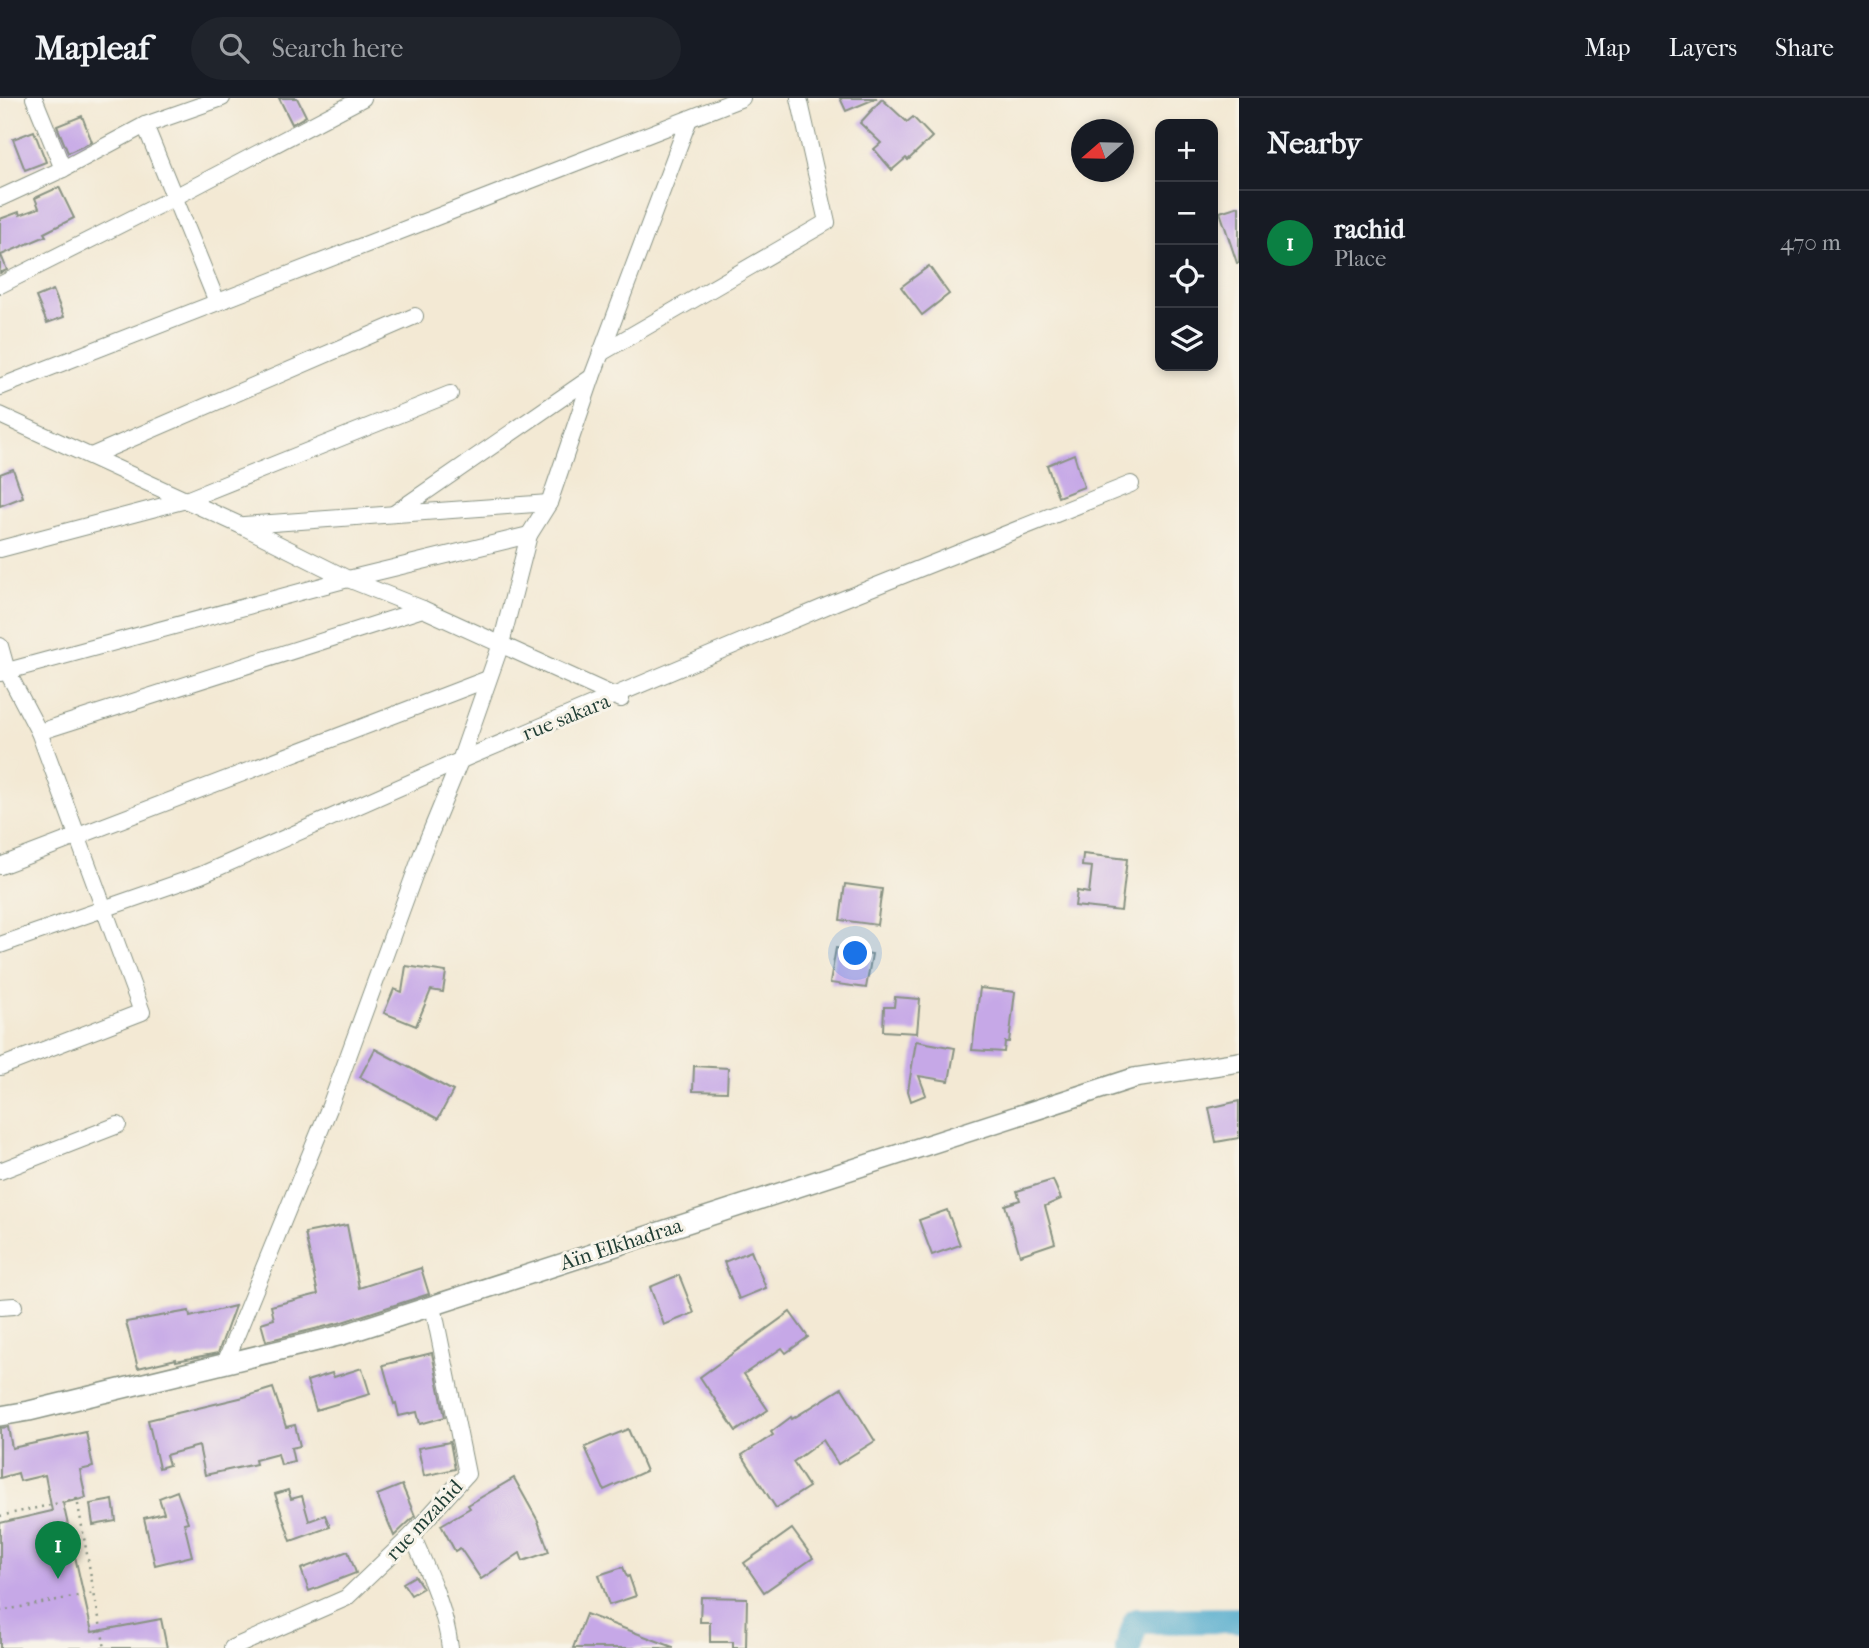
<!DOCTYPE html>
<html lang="en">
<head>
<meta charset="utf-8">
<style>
	:root { --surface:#171b24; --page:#20242c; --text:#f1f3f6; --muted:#9ea1a6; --line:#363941; --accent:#0b8043 }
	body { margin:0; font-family:"IM FELL French Canon",serif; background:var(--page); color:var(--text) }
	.controls { position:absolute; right:21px; top:21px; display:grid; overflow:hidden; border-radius:14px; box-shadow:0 4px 10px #0003 }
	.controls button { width:63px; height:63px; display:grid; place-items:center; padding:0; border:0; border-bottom:2px solid var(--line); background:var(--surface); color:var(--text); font:35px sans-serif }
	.compass { position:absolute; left:1071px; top:21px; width:63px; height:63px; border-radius:50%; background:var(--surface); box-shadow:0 4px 10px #0003; rotate:250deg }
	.you { position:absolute; left:856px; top:856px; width:24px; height:24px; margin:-18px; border:5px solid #fff; border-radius:50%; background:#1a73e8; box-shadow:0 0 0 10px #1a73e833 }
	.badge { display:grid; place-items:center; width:46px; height:46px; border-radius:50%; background:var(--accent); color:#fff; font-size:23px; font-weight:700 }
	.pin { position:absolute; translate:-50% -58px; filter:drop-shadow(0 2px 4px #0008) }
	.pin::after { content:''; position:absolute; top:37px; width:24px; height:21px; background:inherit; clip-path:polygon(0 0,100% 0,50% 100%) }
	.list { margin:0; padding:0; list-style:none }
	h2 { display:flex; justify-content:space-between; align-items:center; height:91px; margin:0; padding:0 28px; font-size:30px }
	h2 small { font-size:23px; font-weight:400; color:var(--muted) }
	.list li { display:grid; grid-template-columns:46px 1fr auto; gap:21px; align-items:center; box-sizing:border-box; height:105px; padding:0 28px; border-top:2px solid var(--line) }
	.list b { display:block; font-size:26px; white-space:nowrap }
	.list p { margin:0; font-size:23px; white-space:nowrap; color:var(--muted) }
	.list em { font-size:23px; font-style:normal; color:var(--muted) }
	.icon { flex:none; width:38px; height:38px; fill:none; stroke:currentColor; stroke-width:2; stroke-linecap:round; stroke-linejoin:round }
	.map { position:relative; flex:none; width:1239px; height:1550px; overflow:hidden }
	header { display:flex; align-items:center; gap:42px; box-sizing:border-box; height:98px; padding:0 35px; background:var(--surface); border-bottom:2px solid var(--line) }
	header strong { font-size:33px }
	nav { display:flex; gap:38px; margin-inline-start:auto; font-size:24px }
	.search { width:490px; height:63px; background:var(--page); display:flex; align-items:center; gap:18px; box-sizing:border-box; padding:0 24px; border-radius:38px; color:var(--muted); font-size:26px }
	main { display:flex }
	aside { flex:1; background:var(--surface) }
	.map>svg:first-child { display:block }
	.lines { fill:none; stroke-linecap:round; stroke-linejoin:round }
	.river { stroke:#4ea9cc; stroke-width:26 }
	.building { fill:#c6a8e7 }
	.minor-casing { stroke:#899384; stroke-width:18 }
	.major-casing { stroke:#899384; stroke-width:22 }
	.path { stroke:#899384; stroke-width:2.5; stroke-dasharray:2 5; stroke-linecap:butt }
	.minor { stroke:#fff; stroke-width:16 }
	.major { stroke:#fff; stroke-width:19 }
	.labels { text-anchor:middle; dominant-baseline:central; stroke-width:6; stroke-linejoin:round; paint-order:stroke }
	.street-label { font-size:21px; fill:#1f3d34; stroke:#f7f3e8 }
</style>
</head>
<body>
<header>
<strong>Mapleaf</strong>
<div class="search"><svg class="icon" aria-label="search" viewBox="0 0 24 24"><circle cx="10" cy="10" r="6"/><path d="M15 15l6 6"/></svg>Search here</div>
<nav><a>Map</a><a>Layers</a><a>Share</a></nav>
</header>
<main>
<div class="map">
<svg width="1239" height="1550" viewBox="0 0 1239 1550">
	<rect width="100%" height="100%" fill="#f7f3e8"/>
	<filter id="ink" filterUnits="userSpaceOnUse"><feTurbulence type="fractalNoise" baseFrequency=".0143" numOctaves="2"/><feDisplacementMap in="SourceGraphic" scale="14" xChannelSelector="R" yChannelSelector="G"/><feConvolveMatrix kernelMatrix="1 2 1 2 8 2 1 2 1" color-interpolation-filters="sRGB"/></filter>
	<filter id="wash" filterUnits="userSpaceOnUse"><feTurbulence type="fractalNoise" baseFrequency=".00686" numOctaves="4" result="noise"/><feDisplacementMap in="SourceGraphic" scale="28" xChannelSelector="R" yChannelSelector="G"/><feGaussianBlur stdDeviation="1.57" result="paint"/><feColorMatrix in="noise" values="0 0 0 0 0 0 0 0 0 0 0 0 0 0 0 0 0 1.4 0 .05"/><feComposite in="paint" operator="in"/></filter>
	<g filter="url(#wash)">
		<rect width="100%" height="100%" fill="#f3e9d4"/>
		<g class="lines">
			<path class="river" d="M1128 1550 1136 1523 1239 1522"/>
		</g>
		<g id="blocks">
			<g class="building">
				<path d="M279 0H297L306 18 292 26Z"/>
				<path d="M840 0H877L846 13Z"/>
				<path d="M882 1 907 24 913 19 932 39 908 62 906 60 892 72 874 51 881 45 860 25Z"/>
				<path d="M82 18 92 44 68 55 57 28Z"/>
				<path d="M34 33 46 64 25 72 13 41Z"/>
				<path d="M59 89 74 120 44 135 46 138 1 157 7 172 0 175V121L19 114 20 117 39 110 35 100Z"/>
				<path d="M1239 108V165H1237L1220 114Z"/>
				<path d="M929 168 949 196 922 217 901 189Z"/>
				<path d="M53 192 64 219 47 225 36 199Z"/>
				<path d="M1074 356 1084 389 1058 399 1047 367Z"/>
				<path d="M13 371 23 399 0 408V376Z"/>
				<path d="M1083 756 1127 761 1121 813 1075 808 1077 793 1089 795 1092 769 1082 768Z"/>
				<path d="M845 786 882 791 877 827 840 822Z"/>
				<path d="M836 850 872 856 866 890 830 885Z"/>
				<path d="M406 868 446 874 443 894 431 892 416 928 384 915 394 891 402 894Z"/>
				<path d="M980 890 1015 894 1009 944H1005L1004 954 972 952Z"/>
				<path d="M895 899 920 901 917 935 883 933 884 909H894Z"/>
				<path d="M916 943 955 950 949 983 919 978 926 997 911 1003 908 993Z"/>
				<path d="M375 951 453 993 438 1021 360 979Z"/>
				<path d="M694 968 728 970 727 994 693 993Z"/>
				<path d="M1239 1003V1040L1216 1044 1209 1010Z"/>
				<path d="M1053 1082 1061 1101 1045 1108 1055 1145 1020 1157 1005 1107 1020 1102 1017 1093Z"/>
				<path d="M947 1112 960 1147 932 1157 919 1122Z"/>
				<path d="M347 1127 359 1190 421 1170 429 1196 339 1225 266 1243 261 1225 274 1221 271 1208 318 1196 305 1135Z"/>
				<path d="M751 1153 766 1190 739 1201 724 1164Z"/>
				<path d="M679 1177 694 1215 664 1227 650 1189Z"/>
				<path d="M235 1208 218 1255 176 1263V1261L138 1270 126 1224 189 1213 190 1219Z"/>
				<path d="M790 1214 808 1239 786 1255 782 1250 744 1276 768 1312 736 1333 700 1279Z"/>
				<path d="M432 1255 445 1319 420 1326 417 1314 399 1318 396 1305 394 1306 383 1267Z"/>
				<path d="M362 1270 370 1296 316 1312 307 1283 332 1275 334 1279Z"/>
				<path d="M273 1290 286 1329 295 1327 300 1348 291 1350 294 1364 281 1367 278 1356 255 1362 256 1366 205 1377 199 1348 166 1357 169 1367 159 1370 148 1322 244 1299Z"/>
				<path d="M842 1290 875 1343 838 1366 823 1342 793 1364 809 1389 776 1410 742 1357 773 1337 771 1334 791 1319 792 1321Z"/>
				<path d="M8 1329 12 1350 86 1334 93 1369 80 1372 86 1400 63 1405 92 1534 161 1521 167 1550H0V1425L52 1413 45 1377 20 1383 18 1375 0 1380V1330Z"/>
				<path d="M628 1331 646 1373 604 1392 585 1349Z"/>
				<path d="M450 1344 455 1371 424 1378 418 1350Z"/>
				<path d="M514 1380 538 1423 549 1454 523 1463 520 1455 481 1481 460 1450 455 1453 441 1427 470 1410 468 1407Z"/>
				<path d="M402 1387 415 1418 394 1438 377 1397Z"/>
				<path d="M288 1392 291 1401 302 1398 309 1423 325 1417 330 1429 291 1443 275 1396Z"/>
				<path d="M177 1393 188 1424 184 1425 192 1458 155 1467 144 1420 164 1415 159 1400Z"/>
				<path d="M113 1402 116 1423 93 1427 90 1406Z"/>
				<path d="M792 1431 813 1460 764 1494 744 1465Z"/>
				<path d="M348 1453 356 1475 309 1493 301 1471Z"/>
				<path d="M623 1469 627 1479 629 1478 636 1498 609 1507 599 1477Z"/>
				<path d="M415 1478 423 1490 411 1497 403 1485Z"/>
				<path d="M701 1499 747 1500 746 1550H733V1544H710V1524H700Z"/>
				<path d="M586 1516 673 1549V1550H573Z"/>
			</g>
		</g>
	</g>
	<g filter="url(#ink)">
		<use href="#blocks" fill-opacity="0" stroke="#899384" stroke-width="2"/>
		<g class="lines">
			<g class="minor-casing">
				<g id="minor">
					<path d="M34 0 63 71"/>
					<path d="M145 27 217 204"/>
					<path d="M0 100 63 71 145 27 222 0"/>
					<path d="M0 187 173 100 363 0"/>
					<path d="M601 255 827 124 799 0"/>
					<path d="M0 289 742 0"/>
					<path d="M0 317 242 428 348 481 423 511 621 601"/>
					<path d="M91 358 415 218"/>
					<path d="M395 415 592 279"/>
					<path d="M244 427 549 405"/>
					<path d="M0 451 186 402 450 296"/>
					<path d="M0 548 7 573 39 634 142 914 0 969"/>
					<path d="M0 575 348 481 529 437"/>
					<path d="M39 634 423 511"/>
					<path d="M0 768 488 581"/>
					<path d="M0 847 201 777 466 660 836 504 1131 386"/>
					<path d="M0 1073 118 1027"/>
					<path d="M0 1209 14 1208"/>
					<path d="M225 1265 330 1008 423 753 460 663 501 546 529 437 549 405 592 279 689 21"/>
					<path d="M412 1437C428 1474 445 1509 450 1550"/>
					<path d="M232 1550 346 1500 412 1437 467 1376 433 1208"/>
				</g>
			</g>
			<g class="major-casing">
				<path id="major" d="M0 1318 29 1313 342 1237 1134 980 1239 964"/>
			</g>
			<g class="path">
				<path d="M0 1418 77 1401 94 1495"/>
				<path d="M0 1513 94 1495 105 1550"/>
			</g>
			<use href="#minor" class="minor"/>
			<use href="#major" class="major"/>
		</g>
	</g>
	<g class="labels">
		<g class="street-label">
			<text transform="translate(566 619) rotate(-22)">rue sakara</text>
			<text transform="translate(621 1146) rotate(-18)">Aïn Elkhadraa</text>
			<text transform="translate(424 1422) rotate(-47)">rue mzahid</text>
		</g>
	</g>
</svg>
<div class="controls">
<button>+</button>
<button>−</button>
<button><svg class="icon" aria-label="locate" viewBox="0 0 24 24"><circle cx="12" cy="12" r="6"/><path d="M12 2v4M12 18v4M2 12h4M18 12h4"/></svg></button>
<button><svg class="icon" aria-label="layers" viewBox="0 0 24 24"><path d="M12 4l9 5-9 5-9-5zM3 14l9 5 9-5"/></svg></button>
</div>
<svg class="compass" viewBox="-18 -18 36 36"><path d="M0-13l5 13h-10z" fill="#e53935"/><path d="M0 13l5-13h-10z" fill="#9ea1a6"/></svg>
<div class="you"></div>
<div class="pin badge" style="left:58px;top:1481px">1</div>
</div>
<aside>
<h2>Nearby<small></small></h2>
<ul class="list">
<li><span class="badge">1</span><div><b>rachid</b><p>Place</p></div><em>470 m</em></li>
</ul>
</aside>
</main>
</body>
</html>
